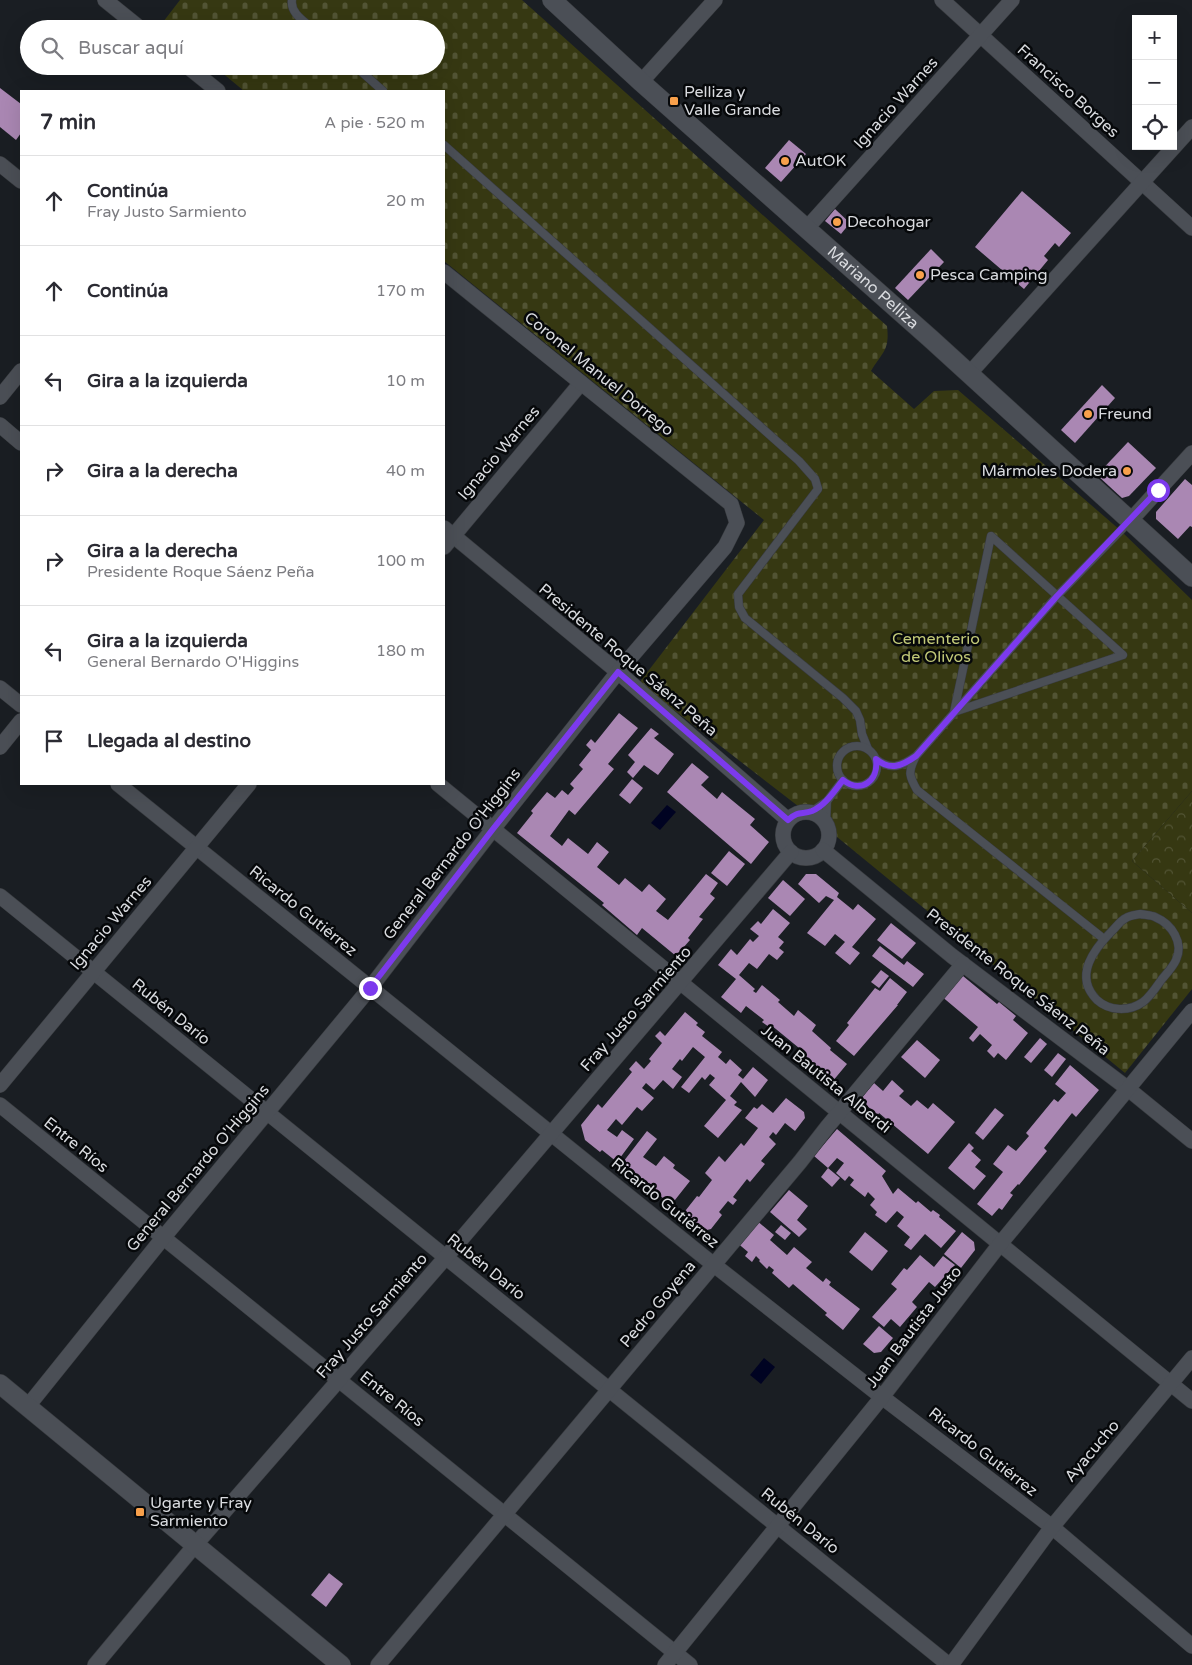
<!DOCTYPE html>
<html lang="es">
<head>
<meta charset="utf-8">
<style>
	:root { --surface:#fff; --page:#f2f2f3; --text:#2b2b33; --muted:#7c7c81; --line:#e1e1e2 }
	body { margin:0; font-family:"Varela Round",sans-serif; background:var(--page); color:var(--text) }
	.controls { position:absolute; right:15px; top:15px; display:grid; overflow:hidden; border-radius:0px; box-shadow:0 5px 20px #0002 }
	.controls button { width:45px; height:45px; display:grid; place-items:center; padding:0; border:0; border-bottom:1px solid var(--line); background:var(--surface); color:var(--text); font:25px sans-serif }
	.stop { position:absolute; width:15px; height:15px; margin:-11px; border:4px solid #7c3aed; border-radius:50%; background:#fff }
	.stop.end { background:#7c3aed; border-color:#fff; box-shadow:0 1px 5px #0008 }
	.list { margin:0; padding:0; list-style:none }
	h2 { display:flex; justify-content:space-between; align-items:center; height:65px; margin:0; padding:0 20px; font-size:21px }
	h2 small { font-size:16px; font-weight:400; color:var(--muted) }
	.list li { display:grid; grid-template-columns:32px 1fr auto; gap:15px; align-items:center; box-sizing:border-box; height:90px; padding:0 20px; border-top:1px solid var(--line) }
	.list b { display:block; font-size:19px; white-space:nowrap }
	.list p { margin:0; font-size:16px; white-space:nowrap; color:var(--muted) }
	.list em { font-size:16px; font-style:normal; color:var(--muted) }
	.icon { flex:none; width:28px; height:28px; fill:none; stroke:currentColor; stroke-width:2; stroke-linecap:round; stroke-linejoin:round }
	.map { position:relative; flex:none; width:1192px; height:1665px; overflow:hidden }
	.search { position:absolute; background:var(--surface); box-shadow:0 5px 20px #0002; left:20px; top:20px; width:425px; height:55px; display:flex; align-items:center; gap:12px; box-sizing:border-box; padding:0 18px; border-radius:28px; color:var(--muted); font-size:19px }
	.panel { position:absolute; background:var(--surface); box-shadow:0 5px 20px #0002; left:20px; top:90px; width:425px; height:695px; border-radius:0px }
	.map>svg:first-child { display:block }
	.cemetery { fill:url(#cemetery-stones) }
	.park { fill:url(#park-crowns) }
	.water { fill:#000322 }
	.building { fill:#aa87b3 }
	.lines { fill:none; stroke-linecap:round; stroke-linejoin:round }
	.service-casing { stroke:#383b3f; stroke-width:9 }
	.minor-casing { stroke:#383b3f; stroke-width:16 }
	.tertiary-casing { stroke:#383b3f; stroke-width:20 }
	.service { stroke:#4b4f56; stroke-width:8 }
	.minor { stroke:#4b4f56; stroke-width:15 }
	.tertiary { stroke:#4b4f56; stroke-width:19 }
	.route { stroke:#7c3aed; stroke-width:6 }
	.poi-dot { fill:#f8a04b; stroke:#06080a; stroke-width:2 }
	.labels { text-anchor:middle; dominant-baseline:central; stroke-width:5; stroke-linejoin:round; paint-order:stroke }
	.street-label { font-size:16px; fill:#d9dbdf; stroke:#06080a }
	.poi-label { font-size:16px; fill:#d9dbdf; stroke:#06080a; text-anchor:start }
	.park-label { font-size:16px; fill:#c2c978; stroke:#06080a }
</style>
</head>
<body>
<div class="map">
<svg width="1192" height="1665" viewBox="0 0 1192 1665">
	<defs>
		<pattern id="cemetery-stones" width="16" height="16" patternUnits="userSpaceOnUse" patternTransform="scale(1.25)"><rect width="16" height="16" fill="#363812"/><path d="M2 7V4a2 2 0 0 1 4 0v3zM10 15v-3a2 2 0 0 1 4 0v3z" fill="#525434"/></pattern>
		<pattern id="park-crowns" width="20" height="18" patternUnits="userSpaceOnUse" patternTransform="scale(1.25)"><rect width="20" height="18" fill="#363812"/><path d="M2 6a3 3 0 1 1 6 0M12 15a3 3 0 1 1 6 0" fill="none" stroke="#525434"/></pattern>
	</defs>
	<rect width="100%" height="100%" fill="#1a1e23"/>
	<path class="cemetery" d="M180 0H522L887 326C890 351 882 352 871 371L914 409 934 391 958 390 1120 530 1192 600V791L1132 861 1192 913V989L1125 1073 820 823 639 683 764 520 444 261V91H244L214 66H436V29H171L163 22Z"/>
	<path class="park" d="M1192 791V913L1132 861Z"/>
	<g class="water">
		<path d="M667 805 676 812 660 830 651 823Z"/>
		<path d="M764 1358 775 1367 761 1384 750 1375Z"/>
	</g>
	<g class="building">
		<path d="M0 88 21 104V133L16 140 0 127Z"/>
		<path d="M789 140 806 154 781 182 765 168Z"/>
		<path d="M1022 191 1071 233 1059 247 1055 243 1044 256 1048 260 1024 289 975 247Z"/>
		<path d="M835 209 850 223 841 234 825 221Z"/>
		<path d="M931 249 944 262 908 300 895 288Z"/>
		<path d="M1102 385 1115 398 1075 443 1061 430Z"/>
		<path d="M1128 442 1156 468 1129 496 1122 498 1097 475Z"/>
		<path d="M1185 479 1192 485V527L1190 526 1178 539 1156 519V512Z"/>
		<path d="M619 713 638 728 608 764 614 769 575 815 569 810 550 836 562 846 568 838 588 854 597 842 609 852 597 867 619 885 625 878 642 892 649 884 666 899 656 911 668 920 706 874 718 883 710 894 715 898 699 917 703 919 688 938 690 940 676 956 642 928 637 935 602 905 604 903 517 833 533 813 531 811 547 792 555 798 562 790 568 795 574 788 570 784 583 769 579 765 591 750 586 745 591 739 595 743Z"/>
		<path d="M651 728 659 734 654 738 674 754 658 775 644 765 633 778 627 772 635 762 628 755Z"/>
		<path d="M692 763 709 777 701 785 717 799 722 792 739 806 755 819 750 825 769 842 751 864 667 792Z"/>
		<path d="M632 779 643 788 630 804 619 795Z"/>
		<path d="M729 851 745 864 727 886 711 873Z"/>
		<path d="M806 874H816L839 893 837 897 853 910 858 904 876 919 852 947 860 953 850 965 835 953 845 942 835 934 825 946 807 933 834 900 826 896 819 903 798 884Z"/>
		<path d="M783 880 805 899 790 916 768 898Z"/>
		<path d="M773 909 790 923 778 937 784 942 779 948 784 952 777 960 769 954 757 969 749 963 739 975 755 989 753 991 756 993 762 985 780 1000 778 1002 794 1016 798 1010 816 1025 812 1031 831 1048 830 1050 847 1064 832 1082 796 1051 799 1048 771 1025 769 1027 762 1022 764 1020 746 1006 741 1013 721 997 736 979 718 965 731 949 737 955 750 939 753 942 759 936 750 929 758 921 761 924Z"/>
		<path d="M891 923 916 943 902 959 877 940Z"/>
		<path d="M880 946 904 965 907 961 924 974 913 987 872 956Z"/>
		<path d="M881 970 889 976 879 988 871 982Z"/>
		<path d="M963 976 997 1004 999 1002 1016 1016 1013 1020 1028 1033 1006 1060 998 1053 994 1058 987 1051 992 1045 980 1034 973 1042 969 1038 978 1027 940 995 953 978Z"/>
		<path d="M890 978 907 992 897 1005H898L854 1056 836 1041 849 1025 847 1023 875 988 880 991Z"/>
		<path d="M685 1012 698 1023 696 1025 705 1032 702 1036 722 1052 718 1057 726 1064 730 1059 742 1070 738 1075 743 1079 753 1067 768 1080 755 1097 741 1082 730 1096 737 1102 734 1105 742 1110 718 1138 704 1126 726 1100 709 1085 715 1078 710 1074 705 1080 702 1077 689 1093 681 1087 705 1057 693 1047 682 1061 680 1059 672 1069 682 1077 673 1089 663 1080 654 1090 646 1083 642 1088 654 1098 642 1111 637 1107 622 1125 616 1119 607 1130 617 1137 622 1130 634 1139 617 1162 602 1150 600 1152 585 1140 581 1125 598 1104 602 1108 632 1072 629 1069 636 1061 644 1069 651 1061 649 1059 662 1043 655 1036 660 1031 665 1036Z"/>
		<path d="M1040 1038 1047 1044 1031 1063 1024 1057Z"/>
		<path d="M917 1040 940 1060 925 1078 901 1057Z"/>
		<path d="M1058 1053 1066 1059 1052 1077 1044 1070Z"/>
		<path d="M1070 1065 1099 1090 1076 1117 1072 1113 1044 1148 1047 1151 1019 1185 1018 1184 1010 1193 1013 1195 1002 1210 999 1208 992 1216 977 1204 1003 1172 993 1164 1008 1145 1016 1151 1029 1136 1026 1133 1054 1099 1058 1102 1066 1093 1055 1084Z"/>
		<path d="M892 1080 904 1091 899 1096 911 1106 917 1100 928 1109 933 1103 955 1122 928 1154 879 1113 878 1115 860 1100 874 1083 883 1091Z"/>
		<path d="M786 1098 804 1112 805 1118 795 1131 785 1123 776 1135 773 1132 769 1137 776 1144 761 1161 765 1164 750 1182 747 1179 733 1197 737 1200 733 1205 728 1201 719 1212 722 1215 711 1229 703 1231 682 1215 697 1196 699 1197 712 1180 705 1173 719 1156 725 1162 741 1143 744 1146 758 1128 745 1118 754 1107 757 1109 762 1104 773 1113Z"/>
		<path d="M995 1108 1004 1115 983 1140 975 1133Z"/>
		<path d="M837 1129 886 1171 882 1176 893 1194 898 1188 916 1203 918 1201 931 1212 933 1210 940 1215 939 1217 956 1231 941 1248 925 1234 911 1250 904 1245 910 1237 897 1226 904 1217 897 1211 886 1223 875 1215 877 1212 870 1205 875 1199 868 1192 865 1197 850 1185 854 1180 849 1176 845 1181 836 1173 844 1163 837 1158 828 1168 814 1156Z"/>
		<path d="M647 1131 657 1139 643 1157 656 1166 664 1156 675 1165 673 1168 690 1181 671 1205 637 1176 635 1178 620 1166Z"/>
		<path d="M969 1143 974 1148 971 1151 981 1160 975 1167 986 1176 974 1190 948 1168Z"/>
		<path d="M828 1168 840 1178 832 1187 821 1177Z"/>
		<path d="M789 1190 808 1206 797 1220 807 1229 799 1237 770 1212Z"/>
		<path d="M756 1220 774 1235 770 1240 787 1255 794 1247 812 1262 806 1268 823 1282 826 1278 831 1282 829 1285 860 1309 843 1330 825 1315 827 1313 793 1284 789 1288 772 1273 774 1270 769 1266 767 1269 759 1261 760 1260 756 1256 752 1262 745 1256 748 1252 735 1241Z"/>
		<path d="M781 1225 791 1233 785 1240 775 1232Z"/>
		<path d="M865 1232 888 1251 872 1271 849 1252Z"/>
		<path d="M962 1232 974 1242 975 1250 961 1268 944 1254Z"/>
		<path d="M920 1255 934 1267 943 1256 955 1265 935 1287 929 1282 912 1302 917 1307 900 1327 891 1319 884 1327 872 1317 897 1289 891 1284 904 1268 907 1270Z"/>
		<path d="M879 1326 893 1338 881 1352 874 1353 863 1344Z"/>
		<path d="M329 1573 343 1584 326 1607 311 1595Z"/>
	</g>
	<g class="lines">
		<g class="service-casing">
			<g id="service">
				<path d="M292 0C290 13 304 21 313 29"/>
				<path d="M355 66 383 91"/>
				<path d="M444 145 799 461 815 479 818 489 738 594 739 607 745 618 843 698 856 711 860 720 862 734 868 749"/>
				<path d="M991 536 1123 655 954 712Z"/>
				<circle cx="857" cy="766" r="20"/>
				<path d="M915 758C908 772 909 776 917 790L1104 939"/>
				<path d="M876 759C891 771 902 766 916 756L1057 596 1130 521"/>
				<path d="M811 812 827 801 843 780"/>
				<path d="M826 823 827 801"/>
				<path d="M1140 914C1145 915 1151 915 1155 917 1172 924 1184 943 1176 960 1173 967 1167 973 1162 979 1157 986 1150 997 1143 1002 1129 1012 1109 1011 1097 1000 1073 976 1094 949 1112 931 1116 927 1121 920 1126 918 1130 915 1136 915 1140 914Z"/>
			</g>
		</g>
		<g class="minor-casing">
			<g id="minor">
				<path d="M105 0 141 29"/>
				<path d="M942 0 1192 228"/>
				<path d="M187 66 218 91"/>
				<path d="M641 82 715 0"/>
				<path d="M0 164 21 181"/>
				<path d="M806 229 1012 0"/>
				<path d="M969 374 1192 127"/>
				<path d="M0 397 21 371"/>
				<path d="M0 425 21 443"/>
				<path d="M1130 521 1192 453"/>
				<path d="M444 528 618 672 788 820"/>
				<path d="M444 547 581 383"/>
				<path d="M0 688 21 705"/>
				<path d="M0 747 21 721"/>
				<path d="M118 784 704 1257 882 1397 1052 1527 1192 1646"/>
				<path d="M438 784 1192 1401"/>
				<circle cx="806" cy="835" r="23"/>
				<path d="M823 850 952 956 1127 1088 1192 1141"/>
				<path d="M0 896 949 1665"/>
				<path d="M0 1085 249 784"/>
				<path d="M0 1105 690 1665"/>
				<path d="M28 1406 163 1238 370 988 493 829 618 672 725 547 737 523 731 504 444 272"/>
				<path d="M95 1665 196 1544 446 1257 791 852"/>
				<path d="M378 1665 800 1162 828 1126 963 964"/>
				<path d="M665 1665 882 1397 1000 1244 1192 1011"/>
				<path d="M951 1665 1052 1527 1192 1358"/>
			</g>
		</g>
		<g class="tertiary-casing">
			<g id="tertiary">
				<path id="s1" d="M552 0 641 82 931 339 1192 577"/>
				<path d="M0 1384 341 1665"/>
			</g>
		</g>
		<use href="#service" class="service"/>
		<use href="#minor" class="minor"/>
		<use href="#tertiary" class="tertiary"/>
	</g>
	<g class="lines">
		<path class="route" d="M370 988 493 829 618 672 788 820C799 810 802 815 812 811 826 805 834 791 843 780 861 794 879 781 876 759 890 771 902 766 916 756L1057 596 1158 490"/>
	</g>
	<g class="poi-dot">
		<rect x="669" y="96" width="10" height="10" rx="2.5"/>
		<circle cx="785" cy="161" r="5"/>
		<circle cx="837" cy="222" r="5"/>
		<circle cx="920" cy="275" r="5"/>
		<circle cx="1088" cy="414" r="5"/>
		<circle cx="1127" cy="471" r="5"/>
		<rect x="135" y="1507" width="10" height="10" rx="2.5"/>
	</g>
	<g class="labels">
		<g class="street-label">
			<text transform="translate(1068 91) rotate(42)">Francisco Borges</text>
			<text transform="translate(896 103) rotate(-48)">Ignacio Warnes</text>
			<text stroke="none"><textPath href="#s1" startOffset="431">Mariano Pelliza</textPath></text>
			<text transform="translate(599 374) rotate(39)">Coronel Manuel Dorrego</text>
			<text transform="translate(499 453) rotate(-50)">Ignacio Warnes</text>
			<text transform="translate(628 660) rotate(40)">Presidente Roque Sáenz Peña</text>
			<text transform="translate(452 854) rotate(-52)">General Bernardo O'Higgins</text>
			<text transform="translate(303 911) rotate(39)">Ricardo Gutiérrez</text>
			<text transform="translate(111 923) rotate(-50)">Ignacio Warnes</text>
			<text transform="translate(1018 982) rotate(38)">Presidente Roque Sáenz Peña</text>
			<text transform="translate(636 1009) rotate(-49)">Fray Justo Sarmiento</text>
			<text transform="translate(171 1012) rotate(39)">Rubén Darío</text>
			<text transform="translate(826 1079) rotate(39)">Juan Bautista Alberdi</text>
			<text transform="translate(76 1145) rotate(39)">Entre Ríos</text>
			<text transform="translate(198 1168) rotate(-50)">General Bernardo O'Higgins</text>
			<text transform="translate(665 1203) rotate(39)">Ricardo Gutiérrez</text>
			<text transform="translate(486 1267) rotate(39)">Rubén Darío</text>
			<text transform="translate(658 1304) rotate(-50)">Pedro Goyena</text>
			<text transform="translate(372 1316) rotate(-49)">Fray Justo Sarmiento</text>
			<text transform="translate(914 1327) rotate(-53)">Juan Bautista Justo</text>
			<text transform="translate(392 1399) rotate(39)">Entre Ríos</text>
			<text transform="translate(1092 1451) rotate(-50)">Ayacucho</text>
			<text transform="translate(983 1452) rotate(38)">Ricardo Gutiérrez</text>
			<text transform="translate(800 1521) rotate(39)">Rubén Darío</text>
		</g>
		<g class="poi-label">
			<text x="684" y="92">Pelliza y<tspan x="684" dy="18">Valle Grande</tspan></text>
			<text x="795" y="161">AutOK</text>
			<text x="847" y="222">Decohogar</text>
			<text x="930" y="275">Pesca Camping</text>
			<text x="1098" y="414">Freund</text>
			<text x="1117" y="471" text-anchor="end">Mármoles Dodera</text>
			<text x="150" y="1503">Ugarte y Fray<tspan x="150" dy="18">Sarmiento</tspan></text>
		</g>
		<g class="park-label">
			<text x="936" y="639">Cementerio<tspan x="936" dy="18">de Olivos</tspan></text>
		</g>
	</g>
</svg>
<div class="controls">
<button>+</button>
<button>−</button>
<button><svg class="icon" aria-label="locate" viewBox="0 0 24 24"><circle cx="12" cy="12" r="6"/><path d="M12 2v4M12 18v4M2 12h4M18 12h4"/></svg></button>
</div>
<div class="stop" style="left:1158px;top:490px"></div>
<div class="stop end" style="left:370px;top:988px"></div>
<div class="search"><svg class="icon" aria-label="search" viewBox="0 0 24 24"><circle cx="10" cy="10" r="6"/><path d="M15 15l6 6"/></svg>Buscar aquí</div>
<section class="panel">
<h2>7 min<small>A pie · 520 m</small></h2>
<ul class="list">
<li><svg class="icon" aria-label="ahead" viewBox="0 0 24 24"><path d="M12 20V5M6 11l6-6 6 6"/></svg><div><b>Continúa</b><p>Fray Justo Sarmiento</p></div><em>20 m</em></li>
<li><svg class="icon" aria-label="ahead" viewBox="0 0 24 24"><path d="M12 20V5M6 11l6-6 6 6"/></svg><div><b>Continúa</b></div><em>170 m</em></li>
<li><svg class="icon" aria-label="left" viewBox="0 0 24 24"><path d="M17 20v-9H6M10 6l-5 5 5 5"/></svg><div><b>Gira a la izquierda</b></div><em>10 m</em></li>
<li><svg class="icon" aria-label="right" viewBox="0 0 24 24"><path d="M7 20v-9h11M14 6l5 5-5 5"/></svg><div><b>Gira a la derecha</b></div><em>40 m</em></li>
<li><svg class="icon" aria-label="right" viewBox="0 0 24 24"><path d="M7 20v-9h11M14 6l5 5-5 5"/></svg><div><b>Gira a la derecha</b><p>Presidente Roque Sáenz Peña</p></div><em>100 m</em></li>
<li><svg class="icon" aria-label="left" viewBox="0 0 24 24"><path d="M17 20v-9H6M10 6l-5 5 5 5"/></svg><div><b>Gira a la izquierda</b><p>General Bernardo O'Higgins</p></div><em>180 m</em></li>
<li><svg class="icon" aria-label="arrive" viewBox="0 0 24 24"><path d="M6 21V4h12l-3 4 3 4H6"/></svg><div><b>Llegada al destino</b></div></li>
</ul>
</section>
</div>
</body>
</html>
